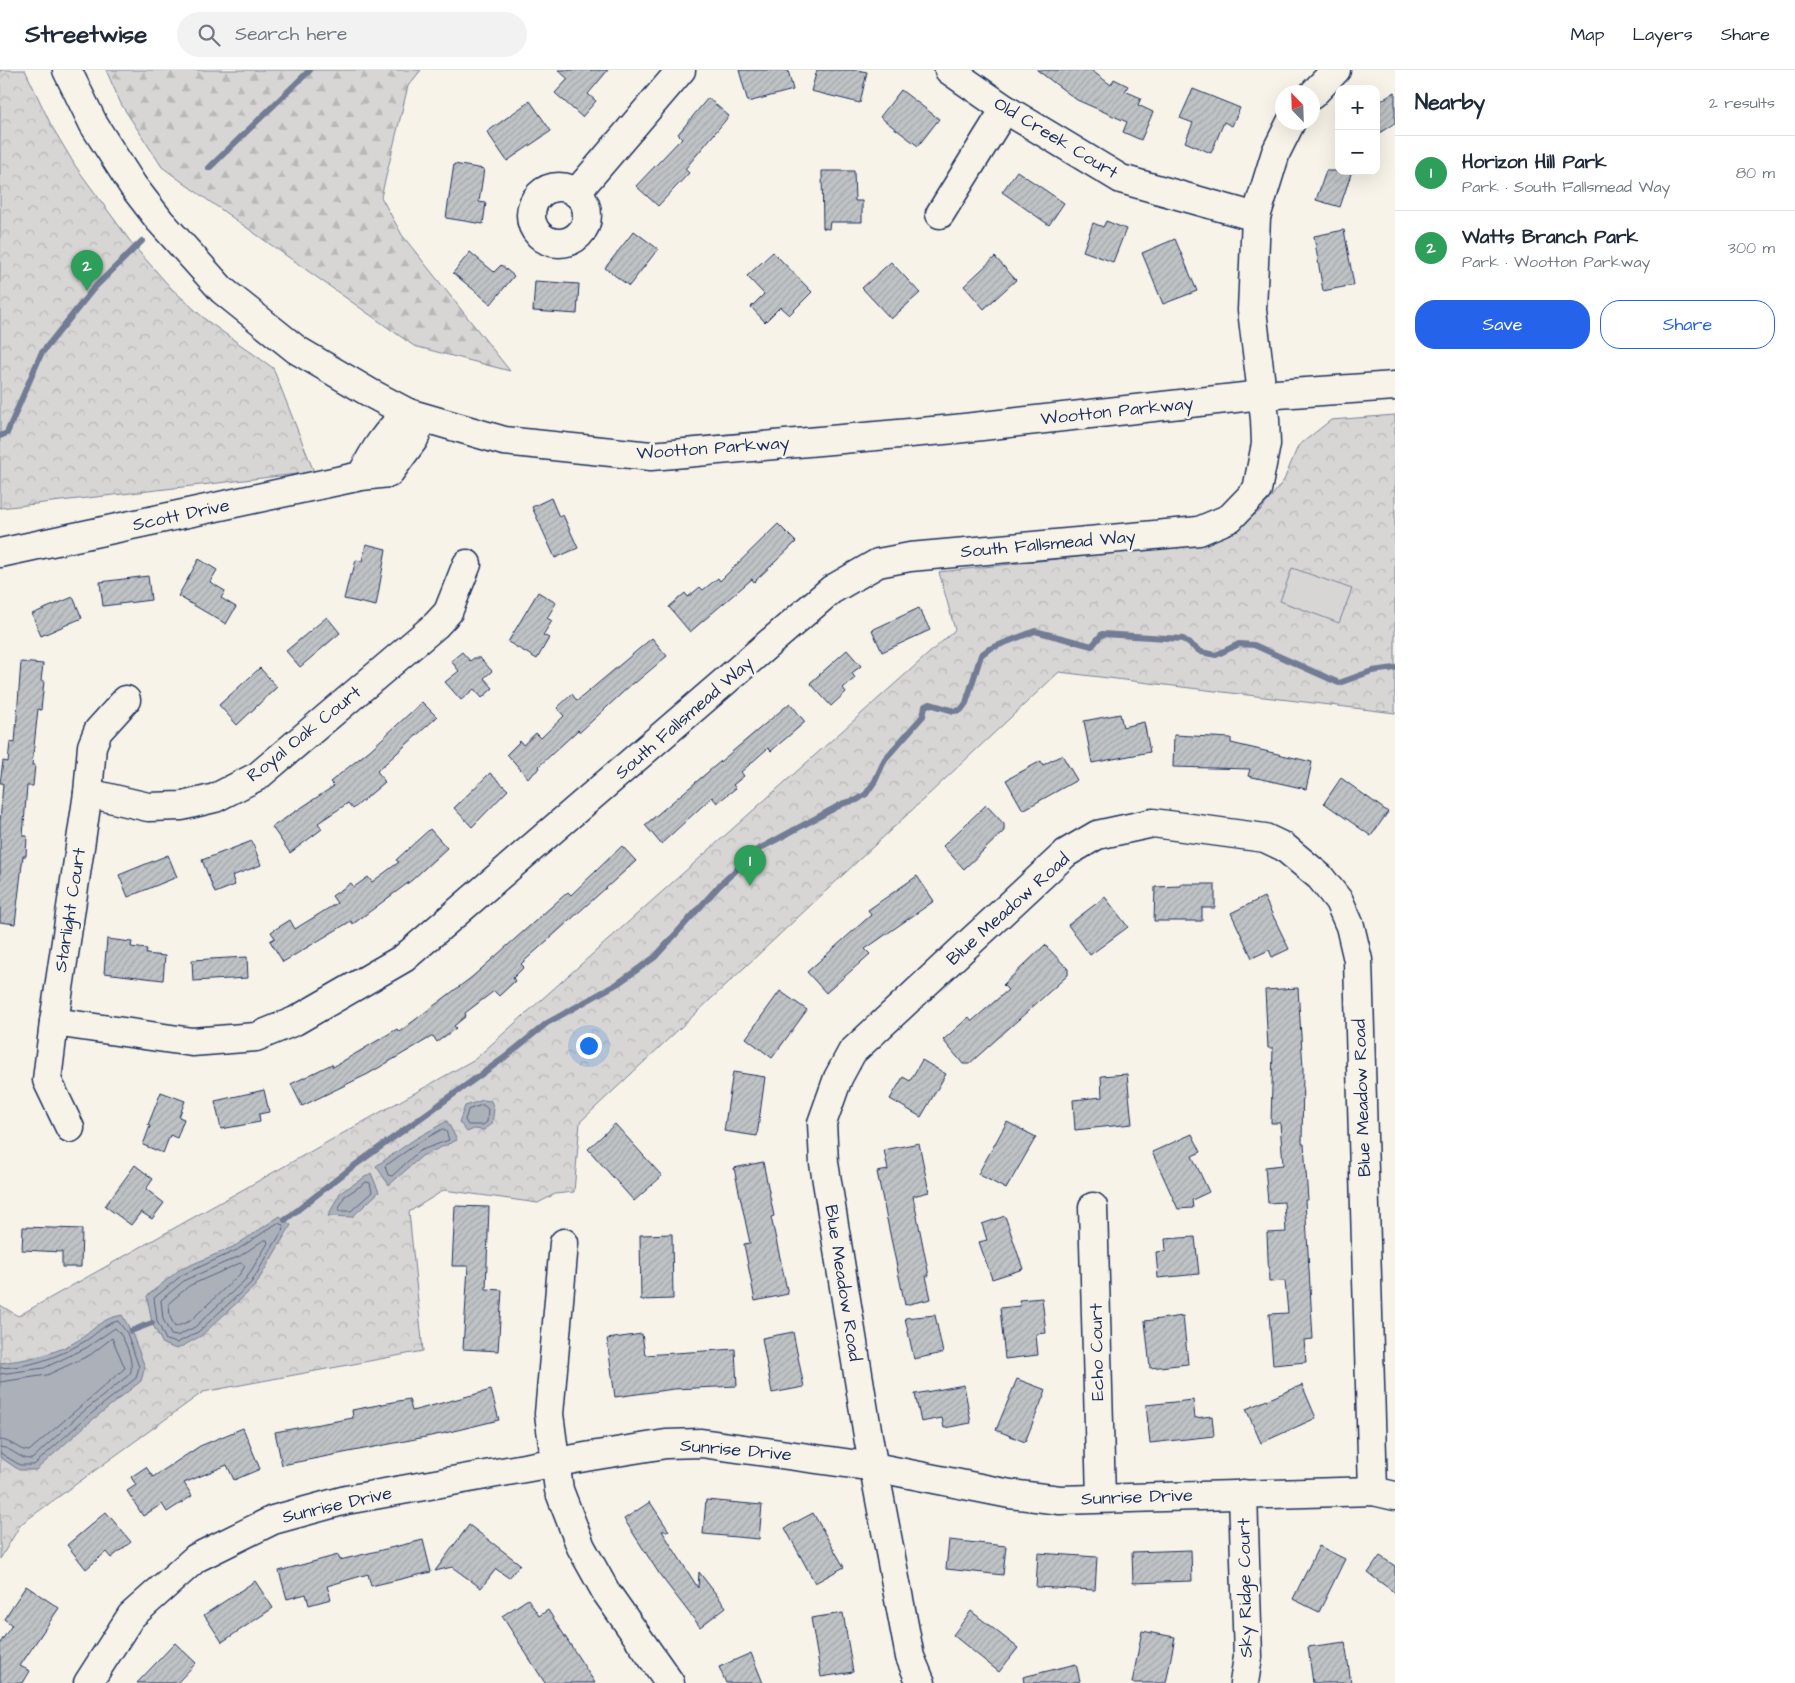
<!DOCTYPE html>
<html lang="en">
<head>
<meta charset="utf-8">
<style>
	:root { --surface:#fff; --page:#f2f2f3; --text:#1f2937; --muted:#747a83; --line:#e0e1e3; --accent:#2563eb }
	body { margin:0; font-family:"Architects Daughter",sans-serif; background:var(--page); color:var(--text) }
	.controls { position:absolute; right:15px; top:15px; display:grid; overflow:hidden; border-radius:10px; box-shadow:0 5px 20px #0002 }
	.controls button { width:45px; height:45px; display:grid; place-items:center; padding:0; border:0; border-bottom:1px solid var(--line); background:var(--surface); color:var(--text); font:25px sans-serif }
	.compass { position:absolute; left:1275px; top:15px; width:45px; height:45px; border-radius:50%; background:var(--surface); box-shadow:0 5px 20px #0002; rotate:337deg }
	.you { position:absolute; left:588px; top:975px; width:18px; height:18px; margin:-12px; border:4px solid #fff; border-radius:50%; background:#1a73e8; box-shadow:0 0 0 8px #1a73e833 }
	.badge { display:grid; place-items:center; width:32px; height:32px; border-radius:50%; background:var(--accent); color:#fff; font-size:16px; font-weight:700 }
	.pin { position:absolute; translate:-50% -41px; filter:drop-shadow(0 1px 2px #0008) }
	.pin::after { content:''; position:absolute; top:26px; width:18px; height:15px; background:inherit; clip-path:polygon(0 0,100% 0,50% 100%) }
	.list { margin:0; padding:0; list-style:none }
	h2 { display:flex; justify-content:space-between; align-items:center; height:65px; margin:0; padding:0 20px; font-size:21px }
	h2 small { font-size:16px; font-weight:400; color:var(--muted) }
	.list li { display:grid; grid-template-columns:32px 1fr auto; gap:15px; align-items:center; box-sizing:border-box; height:75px; padding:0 20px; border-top:1px solid var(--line) }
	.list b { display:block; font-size:19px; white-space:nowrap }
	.list p { margin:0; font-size:16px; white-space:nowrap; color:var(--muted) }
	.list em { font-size:16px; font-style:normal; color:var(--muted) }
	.actions { display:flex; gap:10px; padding:15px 20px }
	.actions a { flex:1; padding:11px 0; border:1px solid var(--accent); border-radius:20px; text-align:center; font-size:18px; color:var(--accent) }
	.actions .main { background:var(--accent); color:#fff }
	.icon { flex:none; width:28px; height:28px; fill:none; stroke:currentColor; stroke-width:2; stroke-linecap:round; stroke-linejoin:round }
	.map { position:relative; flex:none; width:1395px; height:1613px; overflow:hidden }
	header { display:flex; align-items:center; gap:30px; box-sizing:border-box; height:70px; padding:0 25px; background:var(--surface); border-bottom:1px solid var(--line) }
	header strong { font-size:24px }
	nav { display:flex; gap:28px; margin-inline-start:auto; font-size:18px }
	.search { width:350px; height:45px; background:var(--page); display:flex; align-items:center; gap:12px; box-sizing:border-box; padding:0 18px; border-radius:28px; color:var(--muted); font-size:19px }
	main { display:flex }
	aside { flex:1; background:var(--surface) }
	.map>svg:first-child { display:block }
	.forest { fill:url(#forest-firs); stroke:#798299 }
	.park { fill:url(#park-crowns); stroke:#798299 }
	.pitch { fill:#d7d6d4; stroke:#798299 }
	.water { fill:#acb0b9; stroke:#727c95 }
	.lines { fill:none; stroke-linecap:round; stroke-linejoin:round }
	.shore { stroke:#556382; stroke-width:1 }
	.stream { stroke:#727c95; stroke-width:6 }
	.building { fill:url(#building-hatch); stroke:#1b2f5e }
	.minor-casing { stroke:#1b2f5e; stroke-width:31 }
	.major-casing { stroke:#1b2f5e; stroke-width:31 }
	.minor { stroke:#f7f3e8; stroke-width:28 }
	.major { stroke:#f7f3e8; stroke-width:28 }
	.labels { text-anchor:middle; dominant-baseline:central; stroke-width:5; stroke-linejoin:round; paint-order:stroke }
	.street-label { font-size:18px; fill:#1b2f5e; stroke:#f7f3e8 }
</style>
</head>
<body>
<header>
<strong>Streetwise</strong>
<div class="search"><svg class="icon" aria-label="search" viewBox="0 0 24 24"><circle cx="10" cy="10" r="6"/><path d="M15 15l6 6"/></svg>Search here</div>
<nav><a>Map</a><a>Layers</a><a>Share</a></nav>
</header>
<main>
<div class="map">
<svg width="1395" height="1613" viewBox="0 0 1395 1613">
	<defs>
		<pattern id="forest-firs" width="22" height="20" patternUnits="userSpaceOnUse" patternTransform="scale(1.25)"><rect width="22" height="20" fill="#d7d6d4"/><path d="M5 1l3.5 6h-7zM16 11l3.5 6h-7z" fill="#b8b8b8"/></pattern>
		<pattern id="park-crowns" width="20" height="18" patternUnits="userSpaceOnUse" patternTransform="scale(1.25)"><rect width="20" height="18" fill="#d7d6d4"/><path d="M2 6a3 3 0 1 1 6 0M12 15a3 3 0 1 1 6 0" fill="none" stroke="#b8b8b8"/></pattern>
		<pattern id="building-hatch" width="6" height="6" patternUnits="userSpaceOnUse" patternTransform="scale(1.25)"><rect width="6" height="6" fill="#c0c3c5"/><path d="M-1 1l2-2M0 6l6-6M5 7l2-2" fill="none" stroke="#a4a8ac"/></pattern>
	</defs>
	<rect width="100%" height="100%" fill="#f7f3e8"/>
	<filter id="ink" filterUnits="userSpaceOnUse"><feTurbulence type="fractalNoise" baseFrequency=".02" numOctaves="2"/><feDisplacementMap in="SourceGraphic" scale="10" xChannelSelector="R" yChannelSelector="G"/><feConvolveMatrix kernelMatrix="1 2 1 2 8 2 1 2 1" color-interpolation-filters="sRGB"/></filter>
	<g filter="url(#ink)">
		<path class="forest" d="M106 0H421L408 16 381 127 402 165 510 301 414 276 185 114 162 97 121 34Z"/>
		<g class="park">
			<path d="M0 0H25L51 55 76 97 133 175 171 218 206 250 273 298 314 402 0 438Z"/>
			<path d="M1395 345V643L1059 602 580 1052 574 1122 555 1124 538 1133 444 1120 409 1142 423 1281 203 1322 21 1454 0 1489V1235L18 1246 475 989 955 560 939 502 1203 473 1234 460 1261 440 1284 410 1298 376 1331 350Z"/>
		</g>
		<path class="pitch" d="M1292 498 1352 519 1339 553 1280 531Z"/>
		<g class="water">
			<path d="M483 1030 491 1031 494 1039 492 1054 484 1060 474 1059 467 1062 459 1052 465 1036Z"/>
			<path d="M447 1051 457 1070 422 1086 389 1115 376 1096 415 1069Z"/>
			<path d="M371 1103 379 1122 352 1147 328 1146 340 1123Z"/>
			<path d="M280 1146 291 1155 255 1216 201 1266 177 1279 163 1274 152 1253 147 1226 179 1200 235 1176Z"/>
			<path d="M122 1245 131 1261 145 1297 141 1311 86 1355 36 1400H19L0 1387V1293C30 1289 55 1285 82 1268 98 1256 101 1249 122 1245Z"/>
		</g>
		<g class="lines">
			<g class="shore">
				<path d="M483 1035 488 1039 487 1052 483 1055H468L465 1050 468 1040Z"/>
				<path d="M443 1059 446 1061 449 1070 419 1081 392 1106 388 1105 385 1096 418 1073Z"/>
				<path d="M367 1112 370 1113 372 1122 351 1141H338L344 1127Z"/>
				<path d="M278 1153 283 1155 284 1158 251 1213 198 1262 177 1273 166 1270 157 1251 154 1228 182 1205 237 1180Z"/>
				<path d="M264 1170H267L268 1173 246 1209 195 1257 177 1266 171 1265 163 1249 161 1230 185 1210 240 1186Z"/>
				<path d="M241 1193 245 1196 240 1204 190 1251 175 1257 170 1247 169 1233 189 1216Z"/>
				<path d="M0 1298C30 1297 56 1288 82 1273 95 1266 103 1254 118 1251L127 1263 139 1297 136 1308 82 1351 34 1395H20L0 1383"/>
				<path d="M0 1304 44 1298 86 1278 115 1258C124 1265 135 1293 130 1304L78 1346 32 1389C19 1390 13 1378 0 1377"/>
				<path d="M0 1312 47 1305 90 1285 112 1268 125 1298 29 1381C19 1381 11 1370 0 1370"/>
			</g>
			<g class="stream">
				<path d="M209 98 310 0"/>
				<path d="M0 366 7 363 41 284 94 218 142 171"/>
				<path d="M285 1150 351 1098 504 988 547 953 617 914 655 887 719 816 757 780 844 733 857 730 866 724 875 711 885 689 923 646 925 636 930 634 954 641 961 640 966 633 981 585 989 579 1035 561 1092 576 1102 564 1183 569 1201 582 1216 585 1239 574 1254 575 1339 613 1372 601 1395 598"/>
				<path d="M131 1261 152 1253"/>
			</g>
		</g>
		<g class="building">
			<path d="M558 0H608L588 24 596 31 582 47 555 23 568 9Z"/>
			<path d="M739 0H788L793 20 748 32Z"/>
			<path d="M817 0H857L867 2 860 33 811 21Z"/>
			<path d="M1037 0H1091L1111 15 1114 9 1128 16 1125 21 1141 28 1138 35 1153 42 1141 70 1123 62 1127 52 1077 30Z"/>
			<path d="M1193 19 1240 38 1232 56 1224 52 1211 83 1185 72 1193 53 1180 48Z"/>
			<path d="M901 20 939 49 918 76 880 47Z"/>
			<path d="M1395 22V53L1376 65V34Z"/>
			<path d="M708 28 729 46 685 99 689 103 658 136 636 116 682 68 678 64Z"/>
			<path d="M530 31 551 61 507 91 487 62Z"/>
			<path d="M454 94 484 99 479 132 486 133 483 154 446 148Z"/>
			<path d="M822 101H854L855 131H862V152H830L829 159 823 158Z"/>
			<path d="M1017 101 1064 133 1049 155 1002 122Z"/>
			<path d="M1326 101H1352L1340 137 1316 130Z"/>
			<path d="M1106 151 1126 159 1113 192 1083 181 1093 153 1103 157Z"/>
			<path d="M1344 160 1354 215 1323 221 1314 166Z"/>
			<path d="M634 161 658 179 629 216 605 198Z"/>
			<path d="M1175 169 1197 221 1163 234 1142 183Z"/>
			<path d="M470 182 494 202 501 195 514 206 491 234 453 203Z"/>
			<path d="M773 182 812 222 789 245 780 237 765 252 751 237 764 224 747 206Z"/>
			<path d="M995 187 1016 210 984 239 964 216Z"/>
			<path d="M891 192 920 223 891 249 862 218Z"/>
			<path d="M535 211 579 214 577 244 533 241Z"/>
			<path d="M551 428 559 447 563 445 578 478 555 488 532 437Z"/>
			<path d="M778 454 796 472 754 512 752 509 690 562 669 537 685 523 688 527 700 517 703 520 718 508 720 511Z"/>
			<path d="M366 474 386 479 376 536 344 529 350 505H352L356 490 362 491Z"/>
			<path d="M199 489 217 500 210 512 225 521 221 528 236 537 226 554 178 526Z"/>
			<path d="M148 506 151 530 103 536 100 512Z"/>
			<path d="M538 522 556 533 547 548 552 551 543 565 549 568 537 589 508 572Z"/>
			<path d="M73 527 82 548 41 566 32 544Z"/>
			<path d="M919 538 930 560 882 582 872 560Z"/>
			<path d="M327 547 340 563 300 597 286 581Z"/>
			<path d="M652 568 667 586 635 613 634 612 580 662 578 660 539 696 540 698 528 708 507 684 520 671 523 675 536 663 541 668 564 646 557 638 572 624 577 631Z"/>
			<path d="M847 580 861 596 852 603 855 608 843 618 846 622 831 636 810 613Z"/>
			<path d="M462 582 470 591 474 588H480L492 601 484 608 493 618 482 628 474 619 461 630 445 612 459 601 451 591Z"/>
			<path d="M21 592 43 594 41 611H44L41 640 38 639 32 695H35L33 716H27L23 766H27L26 786H23L15 854 0 852V753L3 713H0L3 691 8 692 10 672 15 673Z"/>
			<path d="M260 598 277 617 237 655 219 635Z"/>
			<path d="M422 632 437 647 377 701 385 712 353 739 348 733 318 753 322 759 290 783 272 757 334 716 330 712 370 680Z"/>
			<path d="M790 633 805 652 771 681 768 678 741 702 744 706 733 715 736 718 717 733 712 727 661 774 645 755Z"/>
			<path d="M1120 644 1123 657 1144 652 1150 682 1092 693 1084 651Z"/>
			<path d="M1174 665 1231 668V673L1312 692 1306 719 1248 706 1250 699 1173 697Z"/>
			<path d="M1062 685 1077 710 1023 740 1006 710 1041 691 1043 695Z"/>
			<path d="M490 703 508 720 472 757 454 738Z"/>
			<path d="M1341 708 1388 742 1371 766 1324 733Z"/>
			<path d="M986 735 1004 754V761L964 799 943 776Z"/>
			<path d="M430 759 447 778 412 810 353 854 351 851 283 892 270 871 275 868 271 862 290 850 295 859 337 833 332 826 351 813 354 817 368 807 372 812 399 792 396 790Z"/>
			<path d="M252 771 261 795 232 806 235 815 215 823 202 790Z"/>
			<path d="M622 776 636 791 521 894 524 897 513 908 515 911 499 926 494 921 465 943 466 946 454 956 456 958 437 972 433 966 368 1004 302 1036 291 1014 332 994 333 997 397 959 399 962 472 907 568 822 571 825Z"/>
			<path d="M168 785 177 807 128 827 119 805Z"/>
			<path d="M917 806 934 831 865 879 870 884 826 923 807 902 871 845 868 840Z"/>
			<path d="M1180 814H1215V838H1202V851H1154L1155 817 1180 816Z"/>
			<path d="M1105 827 1128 857 1090 885 1068 855Z"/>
			<path d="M1264 827 1289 879 1272 887 1269 880 1252 888 1231 843Z"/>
			<path d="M107 869 132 872 131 877 147 879 146 884 165 886 163 910 104 903Z"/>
			<path d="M1045 875 1068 899V905L969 994H963L943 970 969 947 972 951 1008 920 1003 915Z"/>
			<path d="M247 887 248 908 193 911 192 890Z"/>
			<path d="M1298 918 1303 998 1302 1074H1304L1308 1130H1305L1313 1269 1304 1270 1306 1292 1273 1295 1269 1244 1288 1243 1285 1211 1269 1212 1267 1163 1286 1162 1284 1132 1268 1133 1265 1097 1283 1095 1280 1053H1271L1273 978H1268L1265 920Z"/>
			<path d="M780 921 807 940 772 988 746 968Z"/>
			<path d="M922 990 946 1004 921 1047 890 1029 903 1007 910 1011Z"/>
			<path d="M733 1002 765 1007 757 1066 724 1061Z"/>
			<path d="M1127 1004 1132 1054 1075 1060 1073 1030 1102 1027 1101 1006Z"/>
			<path d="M264 1020 269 1042 259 1044 260 1052 221 1059 215 1031Z"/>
			<path d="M161 1022 185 1031 179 1047 184 1049 177 1068 170 1065 163 1083 143 1075 150 1056 148 1055Z"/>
			<path d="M1007 1052 1036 1067 1006 1119 978 1104Z"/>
			<path d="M615 1054 662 1106 634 1131 588 1079Z"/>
			<path d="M1192 1064 1201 1082 1192 1086 1209 1122 1192 1130 1193 1138 1178 1139 1152 1082Z"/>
			<path d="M919 1073 929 1122 913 1126 929 1206H926L931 1229 905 1235 877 1102 888 1100 884 1080Z"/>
			<path d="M763 1092 774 1146 771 1147 788 1224 755 1231 744 1174 750 1173 734 1098Z"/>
			<path d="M135 1095 153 1109 146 1119 164 1133 152 1149 141 1142 131 1155 105 1136Z"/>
			<path d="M455 1136 489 1137 486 1219 502 1220 498 1281 463 1279 468 1196H452Z"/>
			<path d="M1005 1146 1023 1199 992 1209 979 1172 987 1170 982 1154Z"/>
			<path d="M23 1157 82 1159 81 1197H62V1182L22 1180Z"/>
			<path d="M672 1164 673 1229 641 1230 640 1165Z"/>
			<path d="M1195 1167 1199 1204 1158 1208 1156 1182 1166 1181 1165 1169Z"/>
			<path d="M1042 1228 1046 1263 1036 1264 1038 1285 1005 1289 1000 1238 1020 1236 1019 1230Z"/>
			<path d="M935 1245 943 1283 914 1289 905 1248Z"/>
			<path d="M1183 1246 1188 1294 1150 1298 1145 1251Z"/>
			<path d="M793 1262 804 1317 772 1323 762 1268Z"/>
			<path d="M642 1264 645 1285 735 1279 737 1316 674 1319 615 1327 607 1269Z"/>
			<path d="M1017 1309 1046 1320 1025 1372 996 1360Z"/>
			<path d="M964 1315 971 1353 944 1358 942 1348 921 1352 915 1324Z"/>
			<path d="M1302 1315 1316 1348 1261 1373 1246 1339Z"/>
			<path d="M491 1320 499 1350 441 1364 282 1395 275 1362 353 1348 352 1340 409 1329 412 1341Z"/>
			<path d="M1193 1330 1195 1348 1212 1346 1214 1366 1150 1373 1146 1335Z"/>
			<path d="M243 1358 260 1399 234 1410 227 1395 184 1413 192 1426 167 1442 162 1434 143 1446 127 1421 136 1415 131 1407 146 1397 153 1407 200 1376Z"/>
			<path d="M706 1430 762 1435 759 1469 703 1464Z"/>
			<path d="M650 1432 669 1461H662L698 1518 699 1502 726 1537 700 1557 660 1505 624 1449Z"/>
			<path d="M106 1442 131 1472 111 1488 106 1482 86 1499 67 1475Z"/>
			<path d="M813 1443 844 1497 815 1513 785 1458Z"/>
			<path d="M469 1455 520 1494 509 1508 496 1499 481 1518 452 1497 435 1501Z"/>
			<path d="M423 1470 431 1502 371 1516 368 1504 327 1516 331 1529 309 1535 306 1524 287 1529 279 1501 338 1485 340 1490Z"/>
			<path d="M949 1470 1006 1476 1003 1505 946 1499Z"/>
			<path d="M1319 1476 1345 1489 1319 1542 1293 1529Z"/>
			<path d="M1191 1480 1192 1511 1133 1513 1132 1482Z"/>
			<path d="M1038 1483 1097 1487 1095 1520 1036 1517Z"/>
			<path d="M1380 1486 1395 1496V1523L1368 1503Z"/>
			<path d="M255 1511 273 1538 222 1572 204 1545Z"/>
			<path d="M26 1516 59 1538 20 1596 30 1601 23 1613H0V1573L12 1555 4 1549Z"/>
			<path d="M528 1529 539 1546 548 1540 595 1613H545L502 1546Z"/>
			<path d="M971 1541 1018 1578 999 1602 953 1565Z"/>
			<path d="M843 1543 853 1602 821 1607 811 1548Z"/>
			<path d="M1142 1561 1175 1567 1166 1613H1132Z"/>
			<path d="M1345 1572 1351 1613H1313L1308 1577Z"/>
			<path d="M175 1573 196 1593 177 1613H137Z"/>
			<path d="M751 1583 763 1613H726L719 1597Z"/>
			<path d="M1076 1594 1080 1611 1070 1613H1024L1023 1607Z"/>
		</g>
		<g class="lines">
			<g class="minor-casing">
				<g id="minor">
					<path d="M949 0 1005 39 1121 109 1256 147"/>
					<path d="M1312 25 1336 0"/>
					<circle cx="559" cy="145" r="28"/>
					<path d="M576 123 681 0"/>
					<path d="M940 144 1005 39"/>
					<path d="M361 406C374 381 386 361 408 343"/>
					<path d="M0 483 361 406 389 403 414 369 423 348"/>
					<path d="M88 723 148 737 182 736 215 728 258 706 436 555 448 542 467 494"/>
					<path d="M54 952 192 972 256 967 295 951 404 888 831 520 878 493 910 487 1199 461 1230 448 1257 420 1266 374 1265 349 1252 240 1256 147 1276 82 1291 52"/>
					<path d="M70 1058 47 1010 54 952 88 723 92 676 98 661 126 630"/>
					<path d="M1093 1137 1101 1428"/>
					<path d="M564 1173 549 1344 559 1420 581 1477 606 1522 670 1613"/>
					<path d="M1243 1424 1248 1587 1244 1613"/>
					<path d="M88 1613 131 1546 196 1488 273 1450 346 1430 591 1386 666 1374 701 1373 874 1397 1010 1424 1060 1430 1373 1421 1395 1426"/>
					<path d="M921 1613 910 1587 869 1372 824 1093 822 1053 838 1008 852 982 1066 783 1097 765 1153 753 1265 768 1284 777 1320 807 1339 831 1350 856 1358 890 1373 1421"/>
				</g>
			</g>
			<g class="major-casing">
				<path id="major" d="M67 0 94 55 133 116 160 151 222 220 297 280 372 324 408 343 504 371 651 386 955 359 1262 325 1395 316"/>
			</g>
			<use href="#minor" class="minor"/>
			<use href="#major" class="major"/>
		</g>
	</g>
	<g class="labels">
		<g class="street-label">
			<text transform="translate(1056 68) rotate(31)">Old Creek Court</text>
			<text transform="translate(1117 341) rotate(-6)">Wootton Parkway</text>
			<text transform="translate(713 378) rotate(-4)">Wootton Parkway</text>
			<text transform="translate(181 445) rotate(-12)">Scott Drive</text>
			<text transform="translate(1048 474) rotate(-5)">South Fallsmead Way</text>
			<text transform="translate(684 648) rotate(-41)">South Fallsmead Way</text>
			<text transform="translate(304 664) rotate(-39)">Royal Oak Court</text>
			<text transform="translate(1008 839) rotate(-42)">Blue Meadow Road</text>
			<text transform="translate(70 840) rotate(-81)">Starlight Court</text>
			<text transform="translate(1362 1028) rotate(-92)">Blue Meadow Road</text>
			<text transform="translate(843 1213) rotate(81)">Blue Meadow Road</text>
			<text transform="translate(1097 1282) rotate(-91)">Echo Court</text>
			<text transform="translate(736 1380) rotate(5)">Sunrise Drive</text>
			<text transform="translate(1137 1427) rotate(-2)">Sunrise Drive</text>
			<text transform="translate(337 1435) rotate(-13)">Sunrise Drive</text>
			<text transform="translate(1245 1518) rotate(-91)">Sky Ridge Court</text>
		</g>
	</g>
</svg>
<div class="controls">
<button>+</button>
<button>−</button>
</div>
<svg class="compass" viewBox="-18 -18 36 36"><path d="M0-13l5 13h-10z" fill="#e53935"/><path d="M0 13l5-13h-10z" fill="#747a83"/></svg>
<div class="you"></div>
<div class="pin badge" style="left:750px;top:816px;background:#2e9e5b">1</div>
<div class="pin badge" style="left:87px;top:221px;background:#2e9e5b">2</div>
</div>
<aside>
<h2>Nearby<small>2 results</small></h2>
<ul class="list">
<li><span class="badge" style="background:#2e9e5b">1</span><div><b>Horizon Hill Park</b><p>Park · South Fallsmead Way</p></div><em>80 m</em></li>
<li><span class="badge" style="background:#2e9e5b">2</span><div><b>Watts Branch Park</b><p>Park · Wootton Parkway</p></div><em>300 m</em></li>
</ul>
<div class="actions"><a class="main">Save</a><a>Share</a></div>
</aside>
</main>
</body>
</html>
